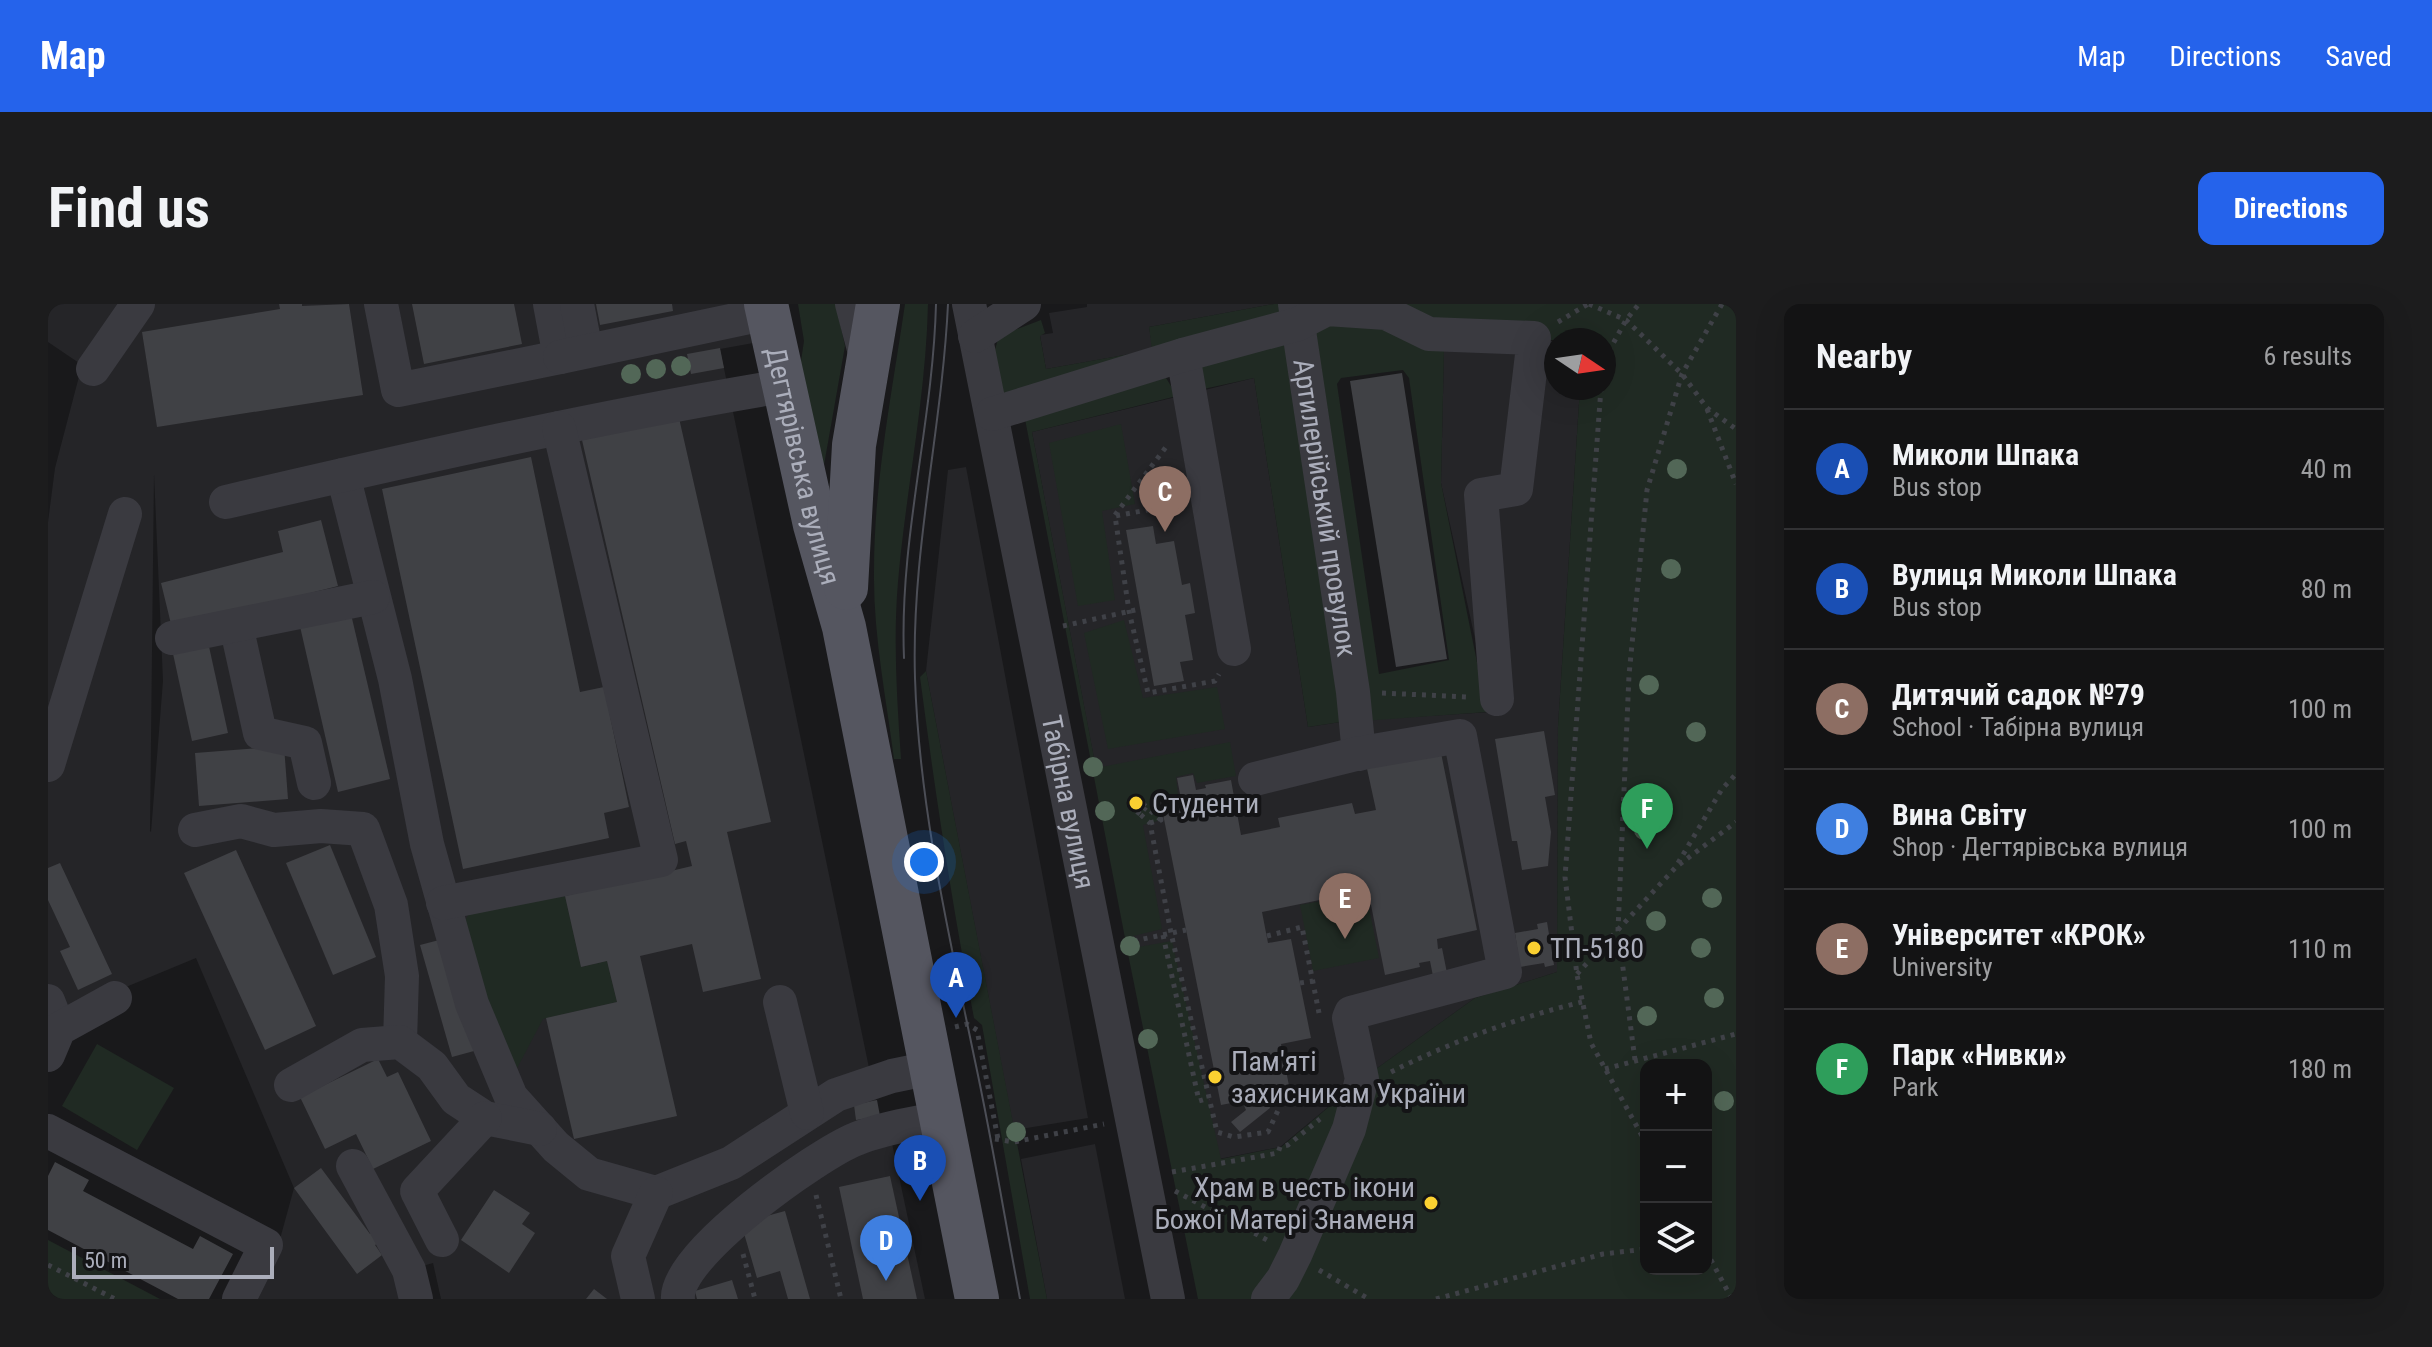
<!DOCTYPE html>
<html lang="en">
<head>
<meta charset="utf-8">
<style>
	:root { --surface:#131314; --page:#1c1c1d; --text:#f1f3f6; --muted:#9d9ea0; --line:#323234; --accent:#2563eb }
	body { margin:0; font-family:"Roboto Condensed",sans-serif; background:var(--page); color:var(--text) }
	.controls { position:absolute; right:24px; bottom:24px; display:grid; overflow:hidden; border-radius:16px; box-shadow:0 8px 32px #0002 }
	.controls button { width:72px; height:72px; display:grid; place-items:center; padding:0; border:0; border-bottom:2px solid var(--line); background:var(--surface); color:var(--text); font:40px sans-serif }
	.compass { position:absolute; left:1496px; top:24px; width:72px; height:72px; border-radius:50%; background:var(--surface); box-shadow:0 8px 32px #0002; rotate:103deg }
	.scale { position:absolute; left:24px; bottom:20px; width:202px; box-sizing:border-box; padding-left:8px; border:4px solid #abaebb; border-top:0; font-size:22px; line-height:28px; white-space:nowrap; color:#abaebb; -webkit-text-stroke:6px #141416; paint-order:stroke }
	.you { position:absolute; left:876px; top:558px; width:28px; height:28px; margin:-20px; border:6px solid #fff; border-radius:50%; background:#1a73e8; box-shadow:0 0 0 12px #1a73e833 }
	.badge { display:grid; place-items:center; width:52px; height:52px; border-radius:50%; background:var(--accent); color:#fff; font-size:26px; font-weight:700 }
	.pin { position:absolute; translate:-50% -66px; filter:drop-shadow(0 2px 4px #0008) }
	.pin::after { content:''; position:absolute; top:42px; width:28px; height:24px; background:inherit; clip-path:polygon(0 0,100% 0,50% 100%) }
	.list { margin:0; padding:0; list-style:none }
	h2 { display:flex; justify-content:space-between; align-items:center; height:104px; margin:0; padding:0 32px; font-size:34px }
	h2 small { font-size:26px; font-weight:400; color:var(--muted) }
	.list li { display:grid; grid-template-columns:52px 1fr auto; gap:24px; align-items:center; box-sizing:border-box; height:120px; padding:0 32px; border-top:2px solid var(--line) }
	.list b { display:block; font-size:30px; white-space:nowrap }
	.list p { margin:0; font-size:26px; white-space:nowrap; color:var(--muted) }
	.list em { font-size:26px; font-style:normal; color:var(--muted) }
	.icon { flex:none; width:44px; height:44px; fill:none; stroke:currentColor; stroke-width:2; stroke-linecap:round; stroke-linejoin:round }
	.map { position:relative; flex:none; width:1688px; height:995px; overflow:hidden; border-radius:16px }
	header { display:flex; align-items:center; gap:48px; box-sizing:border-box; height:112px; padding:0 40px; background:var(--accent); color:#fff }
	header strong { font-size:38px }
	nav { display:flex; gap:44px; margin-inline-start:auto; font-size:28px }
	.intro { display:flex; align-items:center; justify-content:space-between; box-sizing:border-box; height:192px; padding:0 48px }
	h1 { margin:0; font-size:56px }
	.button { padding:20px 36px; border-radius:16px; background:var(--accent); color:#fff; font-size:28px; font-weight:700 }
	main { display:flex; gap:48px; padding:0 48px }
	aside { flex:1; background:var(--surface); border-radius:16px; box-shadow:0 8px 32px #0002 }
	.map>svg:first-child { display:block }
	.built { fill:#252528; fill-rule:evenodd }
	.green { fill:#202a23; fill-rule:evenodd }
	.building { fill:#404145 }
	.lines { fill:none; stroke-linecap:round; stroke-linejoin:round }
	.path { stroke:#3f4147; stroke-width:5; stroke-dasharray:4 6; stroke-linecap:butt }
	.minor { stroke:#3a3a40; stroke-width:34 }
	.major { stroke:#555660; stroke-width:44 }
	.tram { stroke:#4c4e56; stroke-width:2 }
	.tree { fill:#526757 }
	.poi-dot { fill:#fbd031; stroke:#141416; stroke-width:3 }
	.labels { text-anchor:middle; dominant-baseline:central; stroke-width:8; stroke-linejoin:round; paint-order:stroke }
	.street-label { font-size:28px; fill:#abaebb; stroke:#141416 }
	.poi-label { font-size:28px; fill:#abaebb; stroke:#141416; text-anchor:start }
</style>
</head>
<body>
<header>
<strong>Map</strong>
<nav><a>Map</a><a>Directions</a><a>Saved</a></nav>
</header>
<div class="intro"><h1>Find us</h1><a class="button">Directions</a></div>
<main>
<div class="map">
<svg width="1688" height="995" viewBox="0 0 1688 995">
	<rect width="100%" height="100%" fill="#19191b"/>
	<g class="built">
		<path d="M0 0H703L711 38 672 45 831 812 838 811 877 995H393L385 959 361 966 354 995H205L229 946 246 884 148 654 20 707 0 745V218L7 164 34 61 0 38ZM106 170 115 377 103 528 102 527Z"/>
		<path d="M1039 0H1226L1101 23 1105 46 998 65 992 31 1005 29 1001 9 1039 3Z"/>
		<path d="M1499 36 1508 38V84H1532L1510 422 1509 668 1427 694 1314 775 1232 843 1130 863 1052 465H1048L984 128 1206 74 1260 423 1299 417 1443 408 1393 179 1396 47Z"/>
		<path d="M918 163 1040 814 966 826 878 367 900 166Z"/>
		<path d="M1047 840 1077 995H999L973 855Z"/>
	</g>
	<g class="green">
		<path d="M750 0H788L797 42 776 161 750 77 756 37Z"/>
		<path d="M857 0H880C878 93 858 185 850 278 845 337 849 396 853 455H846C838 393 825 329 826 267 826 177 844 89 857 0Z"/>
		<path d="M1226 0H1239L1241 10 964 95 952 85 946 49 951 32 993 16 997 29 992 32 998 65 1104 46 1101 23Z"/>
		<path d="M1254 0H1688V995H1150L1079 645 1124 637 1173 855 1233 843 1314 775 1427 694 1509 668 1510 422 1532 84H1556V36H1499L1396 47 1393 179 1439 408 1315 417ZM1355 66 1361 74 1401 356 1331 370 1289 80 1293 74ZM1598 761H1658V965H1598Z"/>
		<path d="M1244 39 1299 417 1260 423 1206 74 1151 86V56Z"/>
		<path d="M1112 64 1129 92 984 128 1048 464 1182 438 1188 472 1149 479 1145 469 1128 473 1130 491 1111 496 1113 516 1095 521 1114 625 1077 634 977 115Z"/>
		<path d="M1073 120 1087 200 1054 207 1067 296 1030 302 1001 139Z"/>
		<path d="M1076 316 1095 394 1169 383 1177 425 1060 445 1036 329Z"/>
		<path d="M878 367 999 995H982L934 721 926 714C904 600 887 488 872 373Z"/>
		<path d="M1318 589 1331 654 1265 667 1252 601Z"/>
		<path d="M517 592 533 663 559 657 569 698 495 715 465 772 412 625 422 608Z"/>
		<path d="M49 740 126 784 89 846 14 802Z"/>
		<path d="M0 936 112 995H0Z"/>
	</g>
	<g class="building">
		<path d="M231 0H254V2L301 0 315 91 109 123 94 28 232 5Z"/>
		<path d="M364 0H466L474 40 376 60Z"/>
		<path d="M548 0H624L625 7 552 21Z"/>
		<path d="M672 44 676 64 643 70 639 50Z"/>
		<path d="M1354 69 1399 355 1348 363 1302 77Z"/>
		<path d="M631 114 723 518 679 528 713 675 655 688 644 640 592 652 629 812 526 835 498 714 569 698 559 657 533 663 517 592 644 562 638 537 627 540 534 136Z"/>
		<path d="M483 153 532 388 556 383 581 503 556 509 561 534 415 565 334 185Z"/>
		<path d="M273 216 290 282 124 324 113 279 235 248 230 227Z"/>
		<path d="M1105 222 1108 240 1126 237 1134 281 1142 279 1147 309 1137 311 1145 356 1132 358 1136 377 1106 382 1078 226Z"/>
		<path d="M302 306 342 475 290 488 251 318Z"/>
		<path d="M160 338 180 429 144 437 124 345Z"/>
		<path d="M1496 427 1507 491 1497 493 1503 528 1500 562 1474 566 1469 537H1464L1447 435Z"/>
		<path d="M236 442 240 495 151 502 147 449Z"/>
		<path d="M1392 444 1429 626 1389 635 1390 645 1394 644 1399 669 1385 672 1382 657 1371 659 1372 663 1337 671 1320 586 1214 608 1220 639 1243 635 1263 734 1233 740 1242 787 1219 793 1222 804 1192 828 1183 818 1198 806 1194 797 1173 801 1115 510 1135 506 1129 474 1145 471 1148 486 1158 484 1157 481 1183 476 1193 531 1232 523 1230 514 1304 499 1307 510 1328 506 1318 460Z"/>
		<path d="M282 541 328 653 285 671 238 559Z"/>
		<path d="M188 546 268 722 217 746 136 569Z"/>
		<path d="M12 559 64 670 30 686 12 647 22 643 0 596V564Z"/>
		<path d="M1499 618 1506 661 1497 663 1496 659 1472 663 1467 629 1490 625 1489 620Z"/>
		<path d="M395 635 426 747 404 753 372 641Z"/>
		<path d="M330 755 339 773 350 768 383 837 325 865 308 830 277 845 252 793Z"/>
		<path d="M829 796 832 812 808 816 806 801Z"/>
		<path d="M7 858 41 876 35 887 145 945 152 932 185 950 161 995H130L0 926V872Z"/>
		<path d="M273 864 322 930 328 926 335 936 327 941 334 951 309 970 246 884Z"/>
		<path d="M842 872 869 995H815L791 883Z"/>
		<path d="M446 886 482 909 474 920 487 929 461 969 413 936Z"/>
		<path d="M737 907 762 995H740L732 967 709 974 693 919Z"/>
		<path d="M684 976 690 995H649L647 987Z"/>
		<path d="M546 985 559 995H538Z"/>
	</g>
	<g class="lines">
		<g class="path">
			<path d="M1541 0 1578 16 1634 70 1659 104 1688 125"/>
			<path d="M1510 18 1540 0"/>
			<path d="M1556 56 1578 16 1591 0"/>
			<path d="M1553 84 1517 573 1529 671 1543 739 1598 839"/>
			<path d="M1659 105 1688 180"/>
			<path d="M1131 200 1067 212 1081 307 1100 389 1167 377 1171 370"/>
			<path d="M1067 211 1121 139"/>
			<path d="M1015 322 1092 305"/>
			<path d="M1334 389 1420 393"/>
			<path d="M1092 510 1087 506 1093 497 1098 503"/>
			<path d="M1113 516 1098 503 1092 510 1102 519 1123 629 1169 828 1186 833 1220 828 1232 802"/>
			<path d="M1102 519 1113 516 1112 504 1134 500"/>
			<path d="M1630 559 1674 485 1688 470"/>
			<path d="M1115 631 1151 797 1161 794"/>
			<path d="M1219 632 1254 623 1271 709"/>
			<path d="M1076 639 1138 626"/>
			<path d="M1529 670 1628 563 1688 518"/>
			<path d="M1252 679 1265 677"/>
			<path d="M907 723 919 720 929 726 950 835"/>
			<path d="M1587 756 1570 626 1581 371 1599 186 1634 70 1674 0"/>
			<path d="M1557 765 1688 730"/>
			<path d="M1343 768C1403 738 1468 714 1534 698"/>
			<path d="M947 835 966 838 1056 820"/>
			<path d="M1124 868 1230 849 1232 843 1240 841 1272 815"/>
			<path d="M1127 887 1221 937"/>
			<path d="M768 891 793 995"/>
			<path d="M1658 947 1684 995"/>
			<path d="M695 950 707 995"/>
			<path d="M0 961 67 995"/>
			<path d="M1271 966 1321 995"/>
			<path d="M1388 995 1555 950 1598 945"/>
		</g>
		<g class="minor">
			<path d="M333 0 350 86 512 53 502 0"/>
			<path d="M529 0 538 47"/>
			<path d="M804 0 818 53"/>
			<path id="s1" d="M921 0 1120 995"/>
			<path id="s2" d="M1247 0 1305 388 1311 450"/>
			<path d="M927 32 976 0"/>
			<path d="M1135 51 1186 345"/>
			<path d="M512 53 720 9"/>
			<path d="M45 65 90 0"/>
			<path d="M944 110 1135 51 1250 20 1279 5 1338 9 1381 30 1486 34 1468 185 1433 191 1449 395"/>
			<path d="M295 171 347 375 379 540 424 700 463 793 508 843 541 870 608 889 683 859 788 791 844 772 883 764"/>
			<path d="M178 198C363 155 548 113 735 82"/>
			<path d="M188 321 212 429 257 439 266 479"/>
			<path d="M124 334 325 293"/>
			<path d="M0 461 77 210"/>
			<path d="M1207 475 1308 450 1412 432 1457 668 1303 709 1301 714 1314 775 1301 825 1247 951 1235 975 1220 995"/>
			<path d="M147 526 193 517 226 526 273 522 315 525 343 601 354 672 352 738"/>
			<path d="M395 599 613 556 511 124"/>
			<path d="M0 697 11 725"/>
			<path d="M732 698 759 809"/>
			<path d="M0 751 11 725 67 694"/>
			<path d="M243 781 314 741 352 738 384 762 408 795 437 814 492 825"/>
			<path d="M0 827 218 941 191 995"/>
			<path d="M305 862 361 966 368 995"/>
			<path d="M394 936 369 887 437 814"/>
			<path d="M590 995 580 952 608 889"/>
			<path d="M630 995C625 952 770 850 808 835 834 824 865 820 892 814"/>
		</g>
		<g class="major">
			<path id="s3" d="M718 0 767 221 796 323 929 995"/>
			<path d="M798 284 806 141 830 0"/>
		</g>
		<g class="tram">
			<path d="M900 0C894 125 863 248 867 374 871 502 901 631 927 757 944 836 957 916 972 995"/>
			<path d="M856 354C851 235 885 119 888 0"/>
		</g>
	</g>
	<g class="tree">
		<circle cx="633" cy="62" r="10"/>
		<circle cx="608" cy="65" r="10"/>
		<circle cx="583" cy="70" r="10"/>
		<circle cx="1629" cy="165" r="10"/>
		<circle cx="1623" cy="265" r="10"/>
		<circle cx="1601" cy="381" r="10"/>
		<circle cx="1648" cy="428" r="10"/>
		<circle cx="1045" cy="463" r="10"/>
		<circle cx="1057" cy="507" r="10"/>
		<circle cx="1596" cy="526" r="10"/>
		<circle cx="1664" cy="594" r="10"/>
		<circle cx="1608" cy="617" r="10"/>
		<circle cx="1082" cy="642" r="10"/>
		<circle cx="1653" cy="644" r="10"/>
		<circle cx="1666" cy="694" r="10"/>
		<circle cx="1599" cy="712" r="10"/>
		<circle cx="1100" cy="735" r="10"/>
		<circle cx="1676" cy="797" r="10"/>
		<circle cx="968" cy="828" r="10"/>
	</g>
	<g class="poi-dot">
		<circle cx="1088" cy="499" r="8"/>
		<circle cx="1486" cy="644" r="8"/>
		<circle cx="1167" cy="773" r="8"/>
		<circle cx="1383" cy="899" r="8"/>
	</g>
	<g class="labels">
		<g class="street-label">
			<text stroke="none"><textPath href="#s3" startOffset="166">Дегтярівська вулиця</textPath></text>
			<text stroke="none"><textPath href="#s2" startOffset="206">Артилерійський провулок</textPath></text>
			<text stroke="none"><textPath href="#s1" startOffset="508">Табірна вулиця</textPath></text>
		</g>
		<g class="poi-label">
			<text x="1104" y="499">Студенти</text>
			<text x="1502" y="644">ТП-5180</text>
			<text x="1183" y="757">Пам'яті<tspan x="1183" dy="32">захисникам України</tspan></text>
			<text x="1367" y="883" text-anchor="end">Храм в честь ікони<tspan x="1367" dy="32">Божої Матері Знаменя</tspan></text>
		</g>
	</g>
</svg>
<div class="controls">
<button>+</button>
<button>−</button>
<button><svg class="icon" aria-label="layers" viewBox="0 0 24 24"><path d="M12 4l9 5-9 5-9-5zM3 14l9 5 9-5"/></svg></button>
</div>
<svg class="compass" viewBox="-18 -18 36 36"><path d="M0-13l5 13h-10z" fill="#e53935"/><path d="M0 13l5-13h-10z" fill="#9d9ea0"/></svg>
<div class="scale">50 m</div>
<div class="you"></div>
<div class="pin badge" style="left:908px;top:714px;background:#1a4fb4">A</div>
<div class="pin badge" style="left:872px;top:897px;background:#1a4fb4">B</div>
<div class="pin badge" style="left:1117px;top:228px;background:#8d6e63">C</div>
<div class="pin badge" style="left:838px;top:977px;background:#3f7fe0">D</div>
<div class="pin badge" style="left:1297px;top:635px;background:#8d6e63">E</div>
<div class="pin badge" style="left:1599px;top:545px;background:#2e9e5b">F</div>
</div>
<aside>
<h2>Nearby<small>6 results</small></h2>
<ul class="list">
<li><span class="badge" style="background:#1a4fb4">A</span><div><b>Миколи Шпака</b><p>Bus stop</p></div><em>40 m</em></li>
<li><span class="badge" style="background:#1a4fb4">B</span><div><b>Вулиця Миколи Шпака</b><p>Bus stop</p></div><em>80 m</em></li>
<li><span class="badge" style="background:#8d6e63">C</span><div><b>Дитячий садок №79</b><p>School · Табірна вулиця</p></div><em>100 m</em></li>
<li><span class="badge" style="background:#3f7fe0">D</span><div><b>Вина Світу</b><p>Shop · Дегтярівська вулиця</p></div><em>100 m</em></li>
<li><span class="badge" style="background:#8d6e63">E</span><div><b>Університет «КРОК»</b><p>University</p></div><em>110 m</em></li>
<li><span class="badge" style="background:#2e9e5b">F</span><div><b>Парк «Нивки»</b><p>Park</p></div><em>180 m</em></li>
</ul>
</aside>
</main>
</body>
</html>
